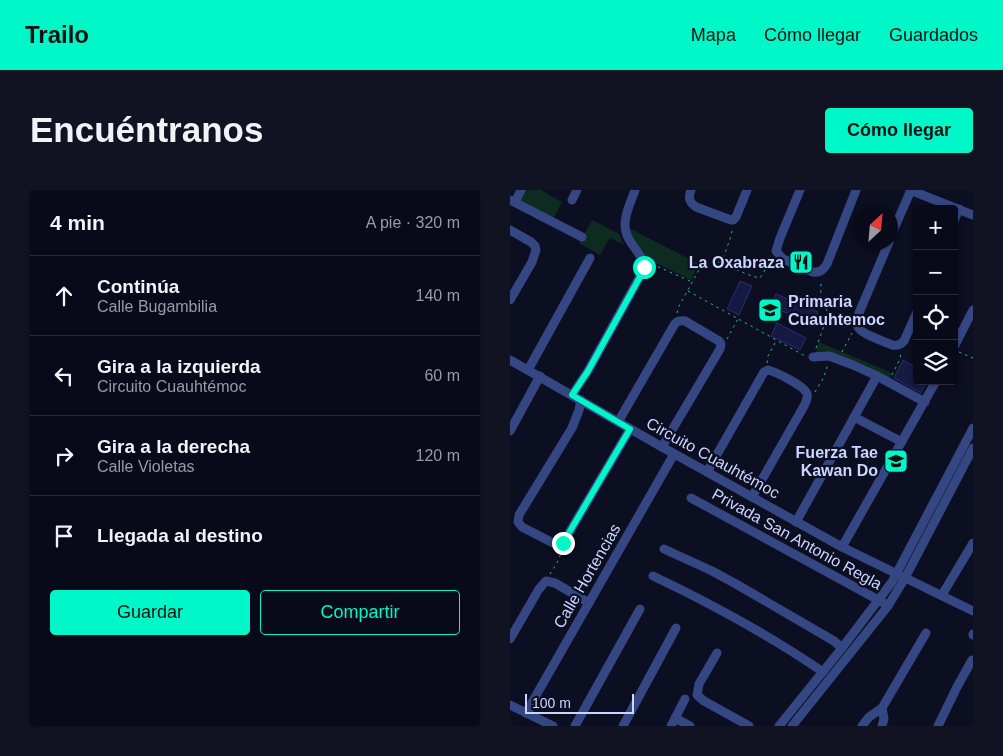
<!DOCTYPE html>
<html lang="es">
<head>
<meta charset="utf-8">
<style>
	:root { --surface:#090a19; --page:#121322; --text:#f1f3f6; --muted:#999aa2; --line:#292b38; --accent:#00f7c8 }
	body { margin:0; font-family:Arial,sans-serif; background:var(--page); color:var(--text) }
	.controls { position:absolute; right:15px; top:15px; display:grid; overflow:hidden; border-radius:5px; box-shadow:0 1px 4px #0004 }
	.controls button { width:45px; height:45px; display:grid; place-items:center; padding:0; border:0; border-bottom:1px solid var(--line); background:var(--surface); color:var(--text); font:25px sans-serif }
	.compass { position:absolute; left:343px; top:15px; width:45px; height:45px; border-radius:50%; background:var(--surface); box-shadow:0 1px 4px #0004; rotate:26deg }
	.scale { position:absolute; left:15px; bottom:12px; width:109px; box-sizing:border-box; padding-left:5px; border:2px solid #ccd5ff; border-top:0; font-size:14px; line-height:18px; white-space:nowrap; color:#ccd5ff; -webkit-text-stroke:4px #0c0e21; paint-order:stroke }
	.stop { position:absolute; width:15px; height:15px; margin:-11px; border:4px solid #00f7c8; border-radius:50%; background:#fff }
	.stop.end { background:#00f7c8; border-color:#fff; box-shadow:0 1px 5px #0008 }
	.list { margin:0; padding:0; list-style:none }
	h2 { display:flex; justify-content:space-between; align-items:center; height:65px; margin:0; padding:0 20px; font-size:21px }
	h2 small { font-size:16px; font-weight:400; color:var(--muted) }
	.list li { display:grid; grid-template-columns:32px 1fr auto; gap:15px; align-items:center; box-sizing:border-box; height:80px; padding:0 20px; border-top:1px solid var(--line) }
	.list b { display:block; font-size:19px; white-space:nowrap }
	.list p { margin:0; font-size:16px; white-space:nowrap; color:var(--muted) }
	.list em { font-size:16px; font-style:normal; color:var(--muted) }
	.actions { display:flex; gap:10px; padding:15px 20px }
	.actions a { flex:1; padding:11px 0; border:1px solid var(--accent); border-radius:5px; text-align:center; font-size:18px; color:var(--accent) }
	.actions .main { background:var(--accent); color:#111 }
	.icon { flex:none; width:28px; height:28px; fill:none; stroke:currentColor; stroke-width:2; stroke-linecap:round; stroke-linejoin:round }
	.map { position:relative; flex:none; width:463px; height:536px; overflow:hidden; border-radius:5px }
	header { display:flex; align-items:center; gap:30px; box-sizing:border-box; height:70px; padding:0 25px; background:var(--accent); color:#111 }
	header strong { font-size:24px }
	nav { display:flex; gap:28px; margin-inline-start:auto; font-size:18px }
	.intro { display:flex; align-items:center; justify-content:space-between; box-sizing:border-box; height:120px; padding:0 30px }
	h1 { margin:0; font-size:35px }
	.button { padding:12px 22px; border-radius:5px; background:var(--accent); color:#111; font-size:18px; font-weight:700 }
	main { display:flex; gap:30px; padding:0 30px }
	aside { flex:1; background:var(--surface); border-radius:5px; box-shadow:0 1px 4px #0004 }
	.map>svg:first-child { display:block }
	.green { fill:#0e2b22 }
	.building { fill:#161a43; stroke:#272e71 }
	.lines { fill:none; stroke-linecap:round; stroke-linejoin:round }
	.path { stroke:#26b986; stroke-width:1; stroke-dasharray:2.5 4; stroke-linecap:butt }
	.minor { stroke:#344783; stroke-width:9 }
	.route { stroke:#00f7c8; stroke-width:6 }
	.labels { text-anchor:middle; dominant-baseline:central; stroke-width:4.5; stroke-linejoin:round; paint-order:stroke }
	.poi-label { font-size:16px; font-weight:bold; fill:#ccd5ff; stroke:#0c0e21; text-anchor:end }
	.street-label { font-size:16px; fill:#ccd5ff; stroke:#0c0e21 }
</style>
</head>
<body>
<header>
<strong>Trailo</strong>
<nav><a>Mapa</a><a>Cómo llegar</a><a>Guardados</a></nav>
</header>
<div class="intro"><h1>Encuéntranos</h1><a class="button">Cómo llegar</a></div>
<main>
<aside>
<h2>4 min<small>A pie · 320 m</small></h2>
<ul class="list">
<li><svg class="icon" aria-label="ahead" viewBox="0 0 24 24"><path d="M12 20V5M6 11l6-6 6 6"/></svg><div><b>Continúa</b><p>Calle Bugambilia</p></div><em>140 m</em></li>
<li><svg class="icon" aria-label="left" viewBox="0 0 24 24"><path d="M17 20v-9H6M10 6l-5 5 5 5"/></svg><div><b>Gira a la izquierda</b><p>Circuito Cuauhtémoc</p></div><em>60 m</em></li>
<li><svg class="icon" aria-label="right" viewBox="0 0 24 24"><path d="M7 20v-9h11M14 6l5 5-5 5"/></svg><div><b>Gira a la derecha</b><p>Calle Violetas</p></div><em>120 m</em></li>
<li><svg class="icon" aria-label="arrive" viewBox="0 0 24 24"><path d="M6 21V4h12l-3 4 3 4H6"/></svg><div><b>Llegada al destino</b></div></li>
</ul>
<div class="actions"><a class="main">Guardar</a><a>Compartir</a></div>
</aside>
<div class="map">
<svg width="463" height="536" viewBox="0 0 463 536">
	<rect width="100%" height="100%" fill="#0c0e21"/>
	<g class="green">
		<path d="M12 0H31L52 12 42 31 6 11Z"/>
		<path d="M82 30 109 44 114 55 100 48 90 65 69 53Z"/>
		<path d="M121 39 189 74 181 90 146 73 134 68 119 43Z"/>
		<path d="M309 152 382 183 379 191 305 165Z"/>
	</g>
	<g class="building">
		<path d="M230 91 242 96 229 125 217 119Z"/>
		<path d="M266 104 308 122 303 134 260 116Z"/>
		<path d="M267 133 296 148 290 160 261 146Z"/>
		<path d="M393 170 407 178V191H417L411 203 384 188Z"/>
	</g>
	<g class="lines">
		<g class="path">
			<path d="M142 74 182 92"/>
			<path d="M211 74 220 49 223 38"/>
			<path d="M178 101 295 166"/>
			<path d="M167 123 169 116 190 78C193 74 195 72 200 71 212 70 235 86 250 88L252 85 261 69"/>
			<path d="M217 149 228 129"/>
			<path d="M306 158 318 125C317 119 314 115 312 108 310 103 311 97 311 91"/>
			<path d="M332 162 342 143"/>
			<path d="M449 162 463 168"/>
			<path d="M257 173 258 166 266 151"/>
			<path d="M382 185 389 171 391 164"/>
			<path d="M305 202 314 187 318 174"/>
			<path d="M40 384 48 371 51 363"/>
		</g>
		<g class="minor">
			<path d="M181 0C178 8 179 12 186 17L221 30H223L226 27 237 0"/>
			<path d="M290 0 270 48 266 61 273 69 303 82C310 83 313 80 317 74L346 0"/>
			<path d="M400 0 463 25"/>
			<path d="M0 10 72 47"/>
			<path d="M62 10 67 0"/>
			<path d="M5 12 11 0"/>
			<path d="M444 31 449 19"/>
			<path d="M0 40 21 52 25 56 26 60 22 72 0 110"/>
			<path d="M380 48 401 0"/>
			<path d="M379 52 349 123C348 126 346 131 347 135 349 144 374 151 382 155 387 156 390 155 394 151L407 122"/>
			<path d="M444 157 463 120"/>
			<path d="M303 167 319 166 343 175 367 186 415 212"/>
			<path d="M0 170 152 257 332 357 463 421"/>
			<path d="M18 180 80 68"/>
			<path d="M62 205 78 181 133 81C136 65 119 56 116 42 112 29 121 12 125 0"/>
			<path d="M71 210 69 220 62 238 9 325 8 332 12 337 47 355H50L53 353 120 239"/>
			<path d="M344 227 392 252"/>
			<path d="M108 232 163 137C166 131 169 130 175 131L209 151 211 154 210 159 152 257"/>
			<path d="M0 241 30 186"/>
			<path d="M197 282 254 182 258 180C266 182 295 196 297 204 298 207 296 212 294 216L242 307"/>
			<path d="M181 308 374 413"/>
			<path d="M286 332 367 186"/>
			<path d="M332 357 426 191"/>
			<path d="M154 359 202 381 226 394 324 451 332 458"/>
			<path d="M143 386C202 414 259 445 313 482"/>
			<path d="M432 405 463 353"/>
			<path d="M463 445V444"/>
			<path d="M0 449 29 399 36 391 45 393 79 413"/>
			<path d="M207 463 189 494 187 505 194 511 239 536"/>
			<path d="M0 515 43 536"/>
			<path d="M16 523 164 264"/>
			<path d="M165 528 180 536"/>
			<path d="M65 536 130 419"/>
			<path d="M113 536 166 438"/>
			<path d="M161 536 175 509"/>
			<path d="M269 536 332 458 382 392 463 238"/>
			<path d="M282 536 378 416 395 388 463 258"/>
			<path d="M352 536 359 527 372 518 416 443"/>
			<path d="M372 536 374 529 372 518"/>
			<path d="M428 536 447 497 462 470"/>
		</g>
	</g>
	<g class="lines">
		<path class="route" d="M53 353 120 239 62 205 78 181 131 85 134 77"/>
	</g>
	<defs>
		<g id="restaurant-square" transform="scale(1.25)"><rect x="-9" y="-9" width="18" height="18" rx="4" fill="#00f7c8" stroke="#0c0e21"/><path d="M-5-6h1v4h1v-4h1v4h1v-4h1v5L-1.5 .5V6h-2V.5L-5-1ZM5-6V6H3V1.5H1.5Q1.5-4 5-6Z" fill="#111"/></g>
		<g id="school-square" transform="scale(1.25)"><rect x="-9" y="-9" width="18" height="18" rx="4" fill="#00f7c8" stroke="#0c0e21"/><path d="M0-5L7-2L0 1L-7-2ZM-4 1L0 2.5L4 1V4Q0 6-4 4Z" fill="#111"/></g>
	</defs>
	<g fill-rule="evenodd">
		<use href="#restaurant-square" x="291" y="72"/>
		<use href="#school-square" x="260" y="120"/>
		<use href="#school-square" x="386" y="271"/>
	</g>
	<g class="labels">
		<g class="poi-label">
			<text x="274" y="72">La Oxabraza</text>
			<text x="278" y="111" text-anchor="start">Primaria<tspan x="278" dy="18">Cuauhtemoc</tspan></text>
			<text x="368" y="262">Fuerza Tae<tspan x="368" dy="18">Kawan Do</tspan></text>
		</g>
		<g class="street-label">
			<text transform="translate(203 268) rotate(29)">Circuito Cuauhtémoc</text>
			<text transform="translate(287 349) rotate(29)">Privada San Antonio Regla</text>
			<text transform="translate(77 386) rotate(-60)">Calle Hortencias</text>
		</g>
	</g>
</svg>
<div class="controls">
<button>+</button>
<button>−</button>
<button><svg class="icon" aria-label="locate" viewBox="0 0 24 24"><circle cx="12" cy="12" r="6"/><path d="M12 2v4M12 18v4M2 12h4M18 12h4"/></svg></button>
<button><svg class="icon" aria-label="layers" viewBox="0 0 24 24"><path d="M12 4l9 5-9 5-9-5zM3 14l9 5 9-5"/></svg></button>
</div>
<svg class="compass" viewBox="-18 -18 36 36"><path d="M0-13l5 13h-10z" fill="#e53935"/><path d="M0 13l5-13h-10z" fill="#999aa2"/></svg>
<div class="scale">100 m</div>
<div class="stop" style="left:134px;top:77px"></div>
<div class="stop end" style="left:53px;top:353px"></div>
</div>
</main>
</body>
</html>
